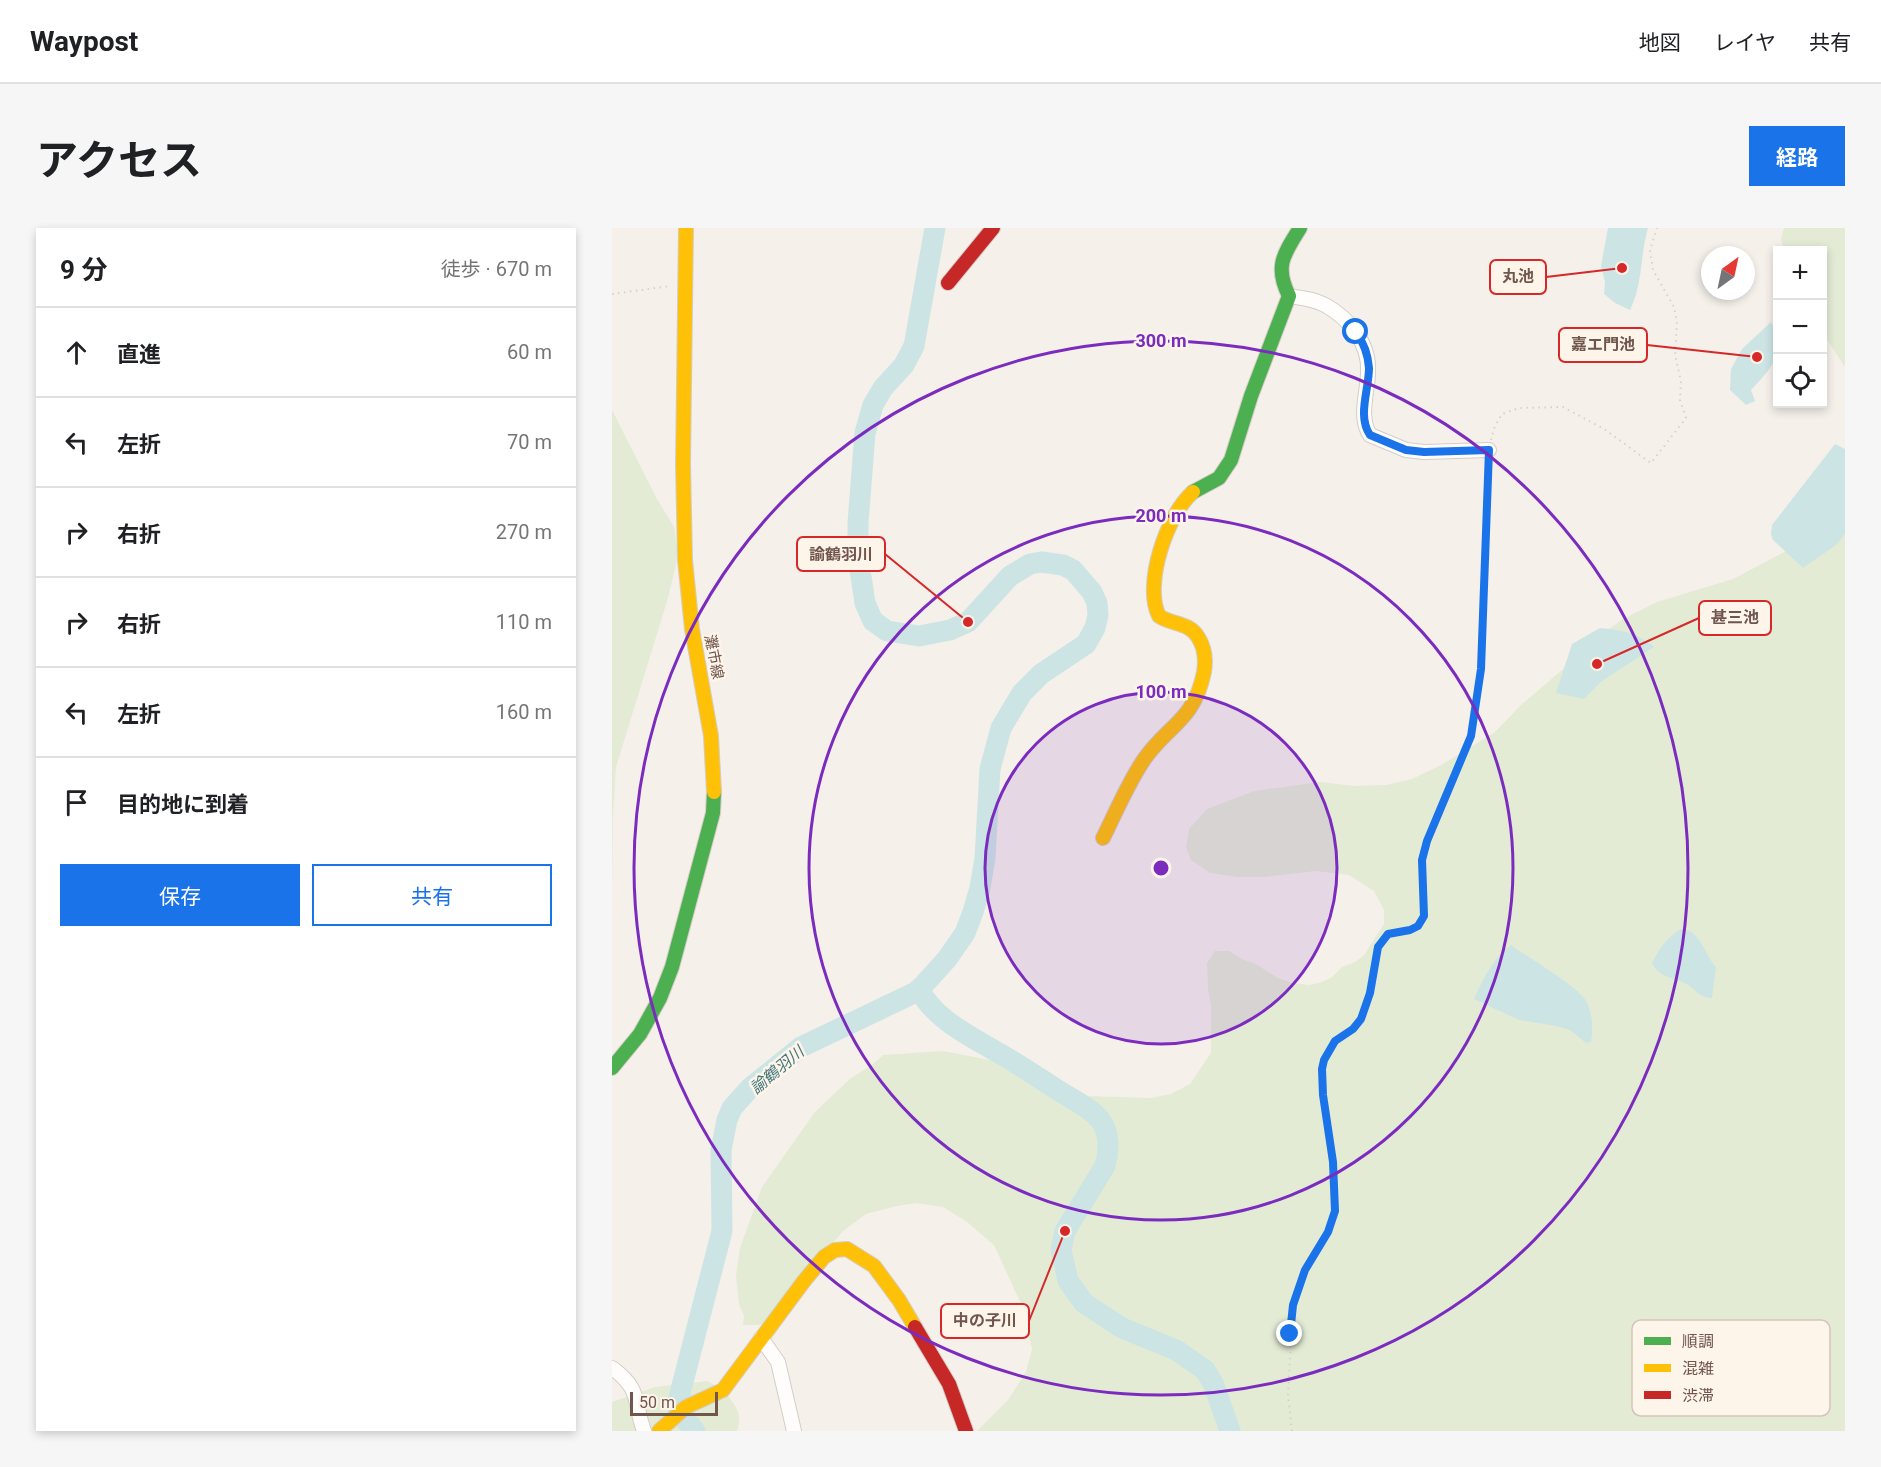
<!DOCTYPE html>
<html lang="ja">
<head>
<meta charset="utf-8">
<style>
	:root { --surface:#fff; --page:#f6f6f6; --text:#202124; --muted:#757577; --line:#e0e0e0; --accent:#1a73e8 }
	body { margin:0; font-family:Roboto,"Noto Sans JP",sans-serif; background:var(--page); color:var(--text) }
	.controls { position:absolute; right:18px; top:18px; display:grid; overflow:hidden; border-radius:0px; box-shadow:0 3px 9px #0003 }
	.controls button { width:54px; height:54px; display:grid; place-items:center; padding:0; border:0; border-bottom:2px solid var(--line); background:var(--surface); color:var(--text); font:30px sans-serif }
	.compass { position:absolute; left:1089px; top:18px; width:54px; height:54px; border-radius:50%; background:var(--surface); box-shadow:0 3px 9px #0003; rotate:33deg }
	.scale { position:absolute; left:18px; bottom:15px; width:88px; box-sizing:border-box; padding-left:6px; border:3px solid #71564c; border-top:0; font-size:16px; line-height:21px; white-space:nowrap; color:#71564c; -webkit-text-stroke:4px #fdf4ea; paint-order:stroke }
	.stop { position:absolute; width:18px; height:18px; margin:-14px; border:4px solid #1a73e8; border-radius:50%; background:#fff }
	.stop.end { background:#1a73e8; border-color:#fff; box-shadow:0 2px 6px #0008 }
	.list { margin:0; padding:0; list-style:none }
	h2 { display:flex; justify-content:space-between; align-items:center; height:78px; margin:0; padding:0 24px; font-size:26px }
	h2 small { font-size:20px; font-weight:400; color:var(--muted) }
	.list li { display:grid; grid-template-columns:39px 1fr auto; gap:18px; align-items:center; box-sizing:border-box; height:90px; padding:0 24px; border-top:2px solid var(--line) }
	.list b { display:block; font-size:22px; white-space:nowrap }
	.list em { font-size:20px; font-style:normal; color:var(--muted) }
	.actions { display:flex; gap:12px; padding:18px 24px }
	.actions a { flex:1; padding:14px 0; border:2px solid var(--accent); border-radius:0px; text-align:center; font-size:21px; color:var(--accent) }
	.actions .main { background:var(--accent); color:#fff }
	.icon { flex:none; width:33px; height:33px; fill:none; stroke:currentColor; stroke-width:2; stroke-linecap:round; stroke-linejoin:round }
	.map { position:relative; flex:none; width:1233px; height:1203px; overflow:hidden; border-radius:0px }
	header { display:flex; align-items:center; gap:36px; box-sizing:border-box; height:84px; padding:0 30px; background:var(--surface); border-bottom:2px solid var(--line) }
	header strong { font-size:28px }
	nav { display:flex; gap:33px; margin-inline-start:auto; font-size:21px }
	.intro { display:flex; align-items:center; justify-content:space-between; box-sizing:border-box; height:144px; padding:0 36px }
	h1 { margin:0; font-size:42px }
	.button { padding:15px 27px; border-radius:0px; background:var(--accent); color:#fff; font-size:21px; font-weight:700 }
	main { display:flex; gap:36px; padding:0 36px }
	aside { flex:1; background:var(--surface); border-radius:0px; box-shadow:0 3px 9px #0003 }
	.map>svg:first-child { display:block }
	.green { fill:#e3ebd5 }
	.water { fill:#cce5e4 }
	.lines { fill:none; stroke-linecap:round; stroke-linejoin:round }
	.river { stroke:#cce5e4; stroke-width:21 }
	.street-casing { stroke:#d4cdc8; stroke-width:16 }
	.fast-casing { stroke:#d4ccc6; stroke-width:16 }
	.slow-casing { stroke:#d4ccc6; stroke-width:16 }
	.jam-casing { stroke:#d4ccc6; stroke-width:16 }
	.path { stroke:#d9d0ce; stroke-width:2; stroke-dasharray:1.5 4.5; stroke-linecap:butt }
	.street { stroke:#fefdfc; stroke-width:14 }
	.fast { stroke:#4caf50; stroke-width:14 }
	.slow { stroke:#ffc107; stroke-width:14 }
	.jam { stroke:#c62828; stroke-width:14 }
	.route { stroke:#1a73e8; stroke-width:8 }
	.ring { fill:none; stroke:#7b2cbf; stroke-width:3 }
	.labels { text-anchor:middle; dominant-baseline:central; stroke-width:5; stroke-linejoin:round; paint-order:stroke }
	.street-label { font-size:15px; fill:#71564c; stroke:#fdf4ea }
	.water-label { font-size:16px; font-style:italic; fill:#44777c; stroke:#fdf4ea }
	.key { fill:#fdf4ea; stroke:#d3c5bb; stroke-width:1.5 }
	.key-label { font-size:16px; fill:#71564c }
	.centre { fill:#7b2cbf; stroke:#fdf4ea; stroke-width:3 }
	.ring-label { font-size:18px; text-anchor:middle; font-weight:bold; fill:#7b2cbf; stroke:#fdf4ea; stroke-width:5; stroke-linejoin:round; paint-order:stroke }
	.leader { fill:none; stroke:#d62828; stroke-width:2 }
	.callout-dot { fill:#d62828; stroke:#fdf4ea; stroke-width:2 }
	.callout { fill:#fdf4ea; stroke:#d62828; stroke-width:2 }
	.callout-label { font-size:16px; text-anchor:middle; font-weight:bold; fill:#71564c }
</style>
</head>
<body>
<header>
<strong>Waypost</strong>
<nav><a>地図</a><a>レイヤ</a><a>共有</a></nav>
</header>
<div class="intro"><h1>アクセス</h1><a class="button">経路</a></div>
<main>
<aside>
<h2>9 分<small>徒歩 · 670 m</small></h2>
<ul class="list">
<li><svg class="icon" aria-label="ahead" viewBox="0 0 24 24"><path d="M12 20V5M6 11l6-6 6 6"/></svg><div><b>直進</b></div><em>60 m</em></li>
<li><svg class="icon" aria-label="left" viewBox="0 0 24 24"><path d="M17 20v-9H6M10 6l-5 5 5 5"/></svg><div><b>左折</b></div><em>70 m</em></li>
<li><svg class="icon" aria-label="right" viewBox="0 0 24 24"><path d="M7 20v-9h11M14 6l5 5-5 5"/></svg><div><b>右折</b></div><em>270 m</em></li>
<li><svg class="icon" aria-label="right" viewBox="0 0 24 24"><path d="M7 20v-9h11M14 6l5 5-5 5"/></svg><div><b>右折</b></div><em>110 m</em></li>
<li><svg class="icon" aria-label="left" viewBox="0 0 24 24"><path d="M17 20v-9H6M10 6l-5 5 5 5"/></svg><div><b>左折</b></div><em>160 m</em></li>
<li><svg class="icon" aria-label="arrive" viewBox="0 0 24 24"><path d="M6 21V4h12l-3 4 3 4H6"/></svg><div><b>目的地に到着</b></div></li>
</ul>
<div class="actions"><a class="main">保存</a><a>共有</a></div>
</aside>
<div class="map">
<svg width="1233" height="1203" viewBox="0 0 1233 1203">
	<rect width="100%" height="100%" fill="#f5f0ea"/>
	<g class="green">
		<path d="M1172 0H1233V139L1211 105 1210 22H1172L1169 11Z"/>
		<path d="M0 182 45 271 62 299 66 328 56 370 4 539 1 585 0 660Z"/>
		<path d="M1233 277V1203H365L396 1172 414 1144 420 1121 411 1080 382 1017 355 994 331 979 304 975 285 978 254 986 231 1003 153 1097H131L132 1088 127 1076 124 1048 128 1020 150 959 203 884 239 850 260 837 271 827 331 823 378 832 426 854 474 868 539 870 559 866 578 856 599 825V777L596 762 595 735 603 723H617L630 731 644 736 666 750 680 755 697 757 707 755 719 750 730 739 743 734 752 727 772 696V682L762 663 737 647 704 643 652 649H625L598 645 579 632 574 620 577 601 595 581 642 563 709 554 742 558 774 557 800 551 831 536 883 504 909 477 950 442 969 421 1011 391 1045 374 1121 351 1218 300Z"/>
		<path d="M96 1153C113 1164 134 1180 125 1203H0V1174L43 1159Z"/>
	</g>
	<g class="water">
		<path d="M996 0H1036C1028 27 1031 56 1018 82L1003 75 992 66 993 54 989 38Z"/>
		<path d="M1159 94C1175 126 1159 140 1139 162L1143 173 1134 177 1118 162 1119 141 1130 121Z"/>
		<path d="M1223 216 1233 221V306L1224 317 1191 340 1161 312 1159 306 1160 297Z"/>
		<path d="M988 400C1010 402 1025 405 1042 419L990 453 972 471 944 465 960 416Z"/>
		<path d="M1069 701C1088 700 1093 728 1104 739L1100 770C1088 770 1085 763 1076 757 1062 748 1049 752 1040 735 1047 721 1055 709 1069 701Z"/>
		<path d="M899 717C914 728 967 759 974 773 981 785 981 801 979 814L974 815 958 802 944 798 907 792 862 771C872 749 880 732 899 717Z"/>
	</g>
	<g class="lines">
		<g class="river">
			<path d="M307 761C322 791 358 808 385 824 408 837 430 852 452 866 464 873 481 882 489 893 498 906 497 924 493 938L453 1003 449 1022 456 1053 472 1075 510 1100 564 1122 593 1142 602 1157 618 1203"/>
			<path d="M83 1203 73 1191 65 1177 110 1003 109 922 115 892 120 880 138 860 189 819 306 763 335 731 353 705 361 684 368 660 373 630 378 541 389 500 410 465 429 446 474 416 483 400 486 387 485 375 480 364 461 342 451 337 429 334 418 336 398 348 356 394 338 402 307 408 275 403 261 393 253 375 246 328V295L253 205 261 177 271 160 292 137 302 118 323 0"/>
		</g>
		<g class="street-casing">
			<g id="street">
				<path d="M677 68C690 70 702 71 713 77 737 90 758 116 756 144 756 164 746 189 758 207L794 222 812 224 877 222"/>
				<path d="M149 1110 166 1134 182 1203"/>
				<path d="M0 1140C30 1162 21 1173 32 1203"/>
			</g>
		</g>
		<g class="fast-casing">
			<g id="fast">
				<path d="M581 264 607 250 619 232 639 168 677 68C662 38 672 26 688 0"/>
				<path d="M0 840 28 806 48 770 60 739 101 585 102 564"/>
			</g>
		</g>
		<g class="slow-casing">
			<g id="slow">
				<path d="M74 0 71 236 73 332 80 401 99 508 102 564"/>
				<path d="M491 610C504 584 515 557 531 533 555 497 582 494 592 444 594 432 593 420 586 409 577 394 560 397 547 388 531 357 555 286 581 264"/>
				<path d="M47 1203 74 1179 111 1162 192 1053 212 1029 223 1022 235 1021 262 1038 287 1072 303 1099"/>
			</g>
		</g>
		<g class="jam-casing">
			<g id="jam">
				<path d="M336 55 381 0"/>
				<path d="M303 1099 337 1156 354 1203"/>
			</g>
		</g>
		<g class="path">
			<path d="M0 66 58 58"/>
			<path d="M879 212 883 198 890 186 907 180 951 179 992 201 1039 235 1074 190 1068 172 1069 153 1063 127 1065 94 1062 79 1041 42 1038 22 1045 0"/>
			<path d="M680 1203 676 1167 681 1077 694 1042 716 1004 723 983 721 934 710 841 712 832 723 813 741 801 749 791 758 765 766 719 776 706 798 702 806 698 812 688 810 632 815 613 859 508 869 441 877 235"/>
		</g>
		<use href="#street" class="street"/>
		<use href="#fast" class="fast"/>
		<use href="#slow" class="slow"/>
		<use href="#jam" class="jam"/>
	</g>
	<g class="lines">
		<path class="route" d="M678 1106 681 1077 693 1042 716 1004 723 983 721 934 711 867 710 841 712 832 723 813 741 801 749 791 758 765 766 719 776 706 798 702 806 698 812 688 810 632 815 613 859 508 869 441 877 222 812 224 794 222 758 207C745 188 757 162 757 140 756 126 752 115 744 104"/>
	</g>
	<circle cx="549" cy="640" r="176" fill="#7b2cbf" fill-opacity=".12"/>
	<g class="ring">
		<circle cx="549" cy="640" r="176"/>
		<circle cx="549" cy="640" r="352"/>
		<circle cx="549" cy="640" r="527"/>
	</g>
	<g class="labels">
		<g class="street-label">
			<text transform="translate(102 429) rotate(79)">灘市線</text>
		</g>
		<g class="water-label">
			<text transform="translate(165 842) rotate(-40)">諭鶴羽川</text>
		</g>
	</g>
	<rect x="1020" y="1092" width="198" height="96" rx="9" class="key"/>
	<rect x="1032" y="1109" width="27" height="8" fill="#4caf50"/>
	<rect x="1032" y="1136" width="27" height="8" fill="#ffc107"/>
	<rect x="1032" y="1163" width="27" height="8" fill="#c62828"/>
	<g class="key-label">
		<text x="1070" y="1119">順調</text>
		<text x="1070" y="1146">混雑</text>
		<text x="1070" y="1173">渋滞</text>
	</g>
	<circle cx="549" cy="640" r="9" class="centre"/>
	<g class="ring-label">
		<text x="549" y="119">300 m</text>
		<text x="549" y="294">200 m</text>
		<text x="549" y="470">100 m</text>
	</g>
	<path class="leader" d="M1010 40L934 49M1145 129L1035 117M356 394L273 326M985 436L1087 390M453 1003L417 1093"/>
	<g class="callout-dot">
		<circle cx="1010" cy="40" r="6"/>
		<circle cx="1145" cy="129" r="6"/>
		<circle cx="356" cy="394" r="6"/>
		<circle cx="985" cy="436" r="6"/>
		<circle cx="453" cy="1003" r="6"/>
	</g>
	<g class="callout">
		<rect x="878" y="32" width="56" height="34" rx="6"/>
		<rect x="947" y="100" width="88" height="34" rx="6"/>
		<rect x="185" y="309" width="88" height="34" rx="6"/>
		<rect x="1087" y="373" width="72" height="34" rx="6"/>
		<rect x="329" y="1076" width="88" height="34" rx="6"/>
	</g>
	<g class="callout-label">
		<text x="906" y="54">丸池</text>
		<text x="991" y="122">嘉エ門池</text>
		<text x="229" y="332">諭鶴羽川</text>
		<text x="1123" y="395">甚三池</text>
		<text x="373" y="1098">中の子川</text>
	</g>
</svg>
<div class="controls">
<button>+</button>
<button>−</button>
<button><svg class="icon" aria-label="locate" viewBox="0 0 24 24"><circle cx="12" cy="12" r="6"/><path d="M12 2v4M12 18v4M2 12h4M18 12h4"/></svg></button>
</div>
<svg class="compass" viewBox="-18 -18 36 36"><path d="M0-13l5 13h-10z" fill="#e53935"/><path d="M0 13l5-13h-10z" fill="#757577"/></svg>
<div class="scale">50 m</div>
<div class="stop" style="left:744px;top:104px"></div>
<div class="stop end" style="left:678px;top:1106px"></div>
</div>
</main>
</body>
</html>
